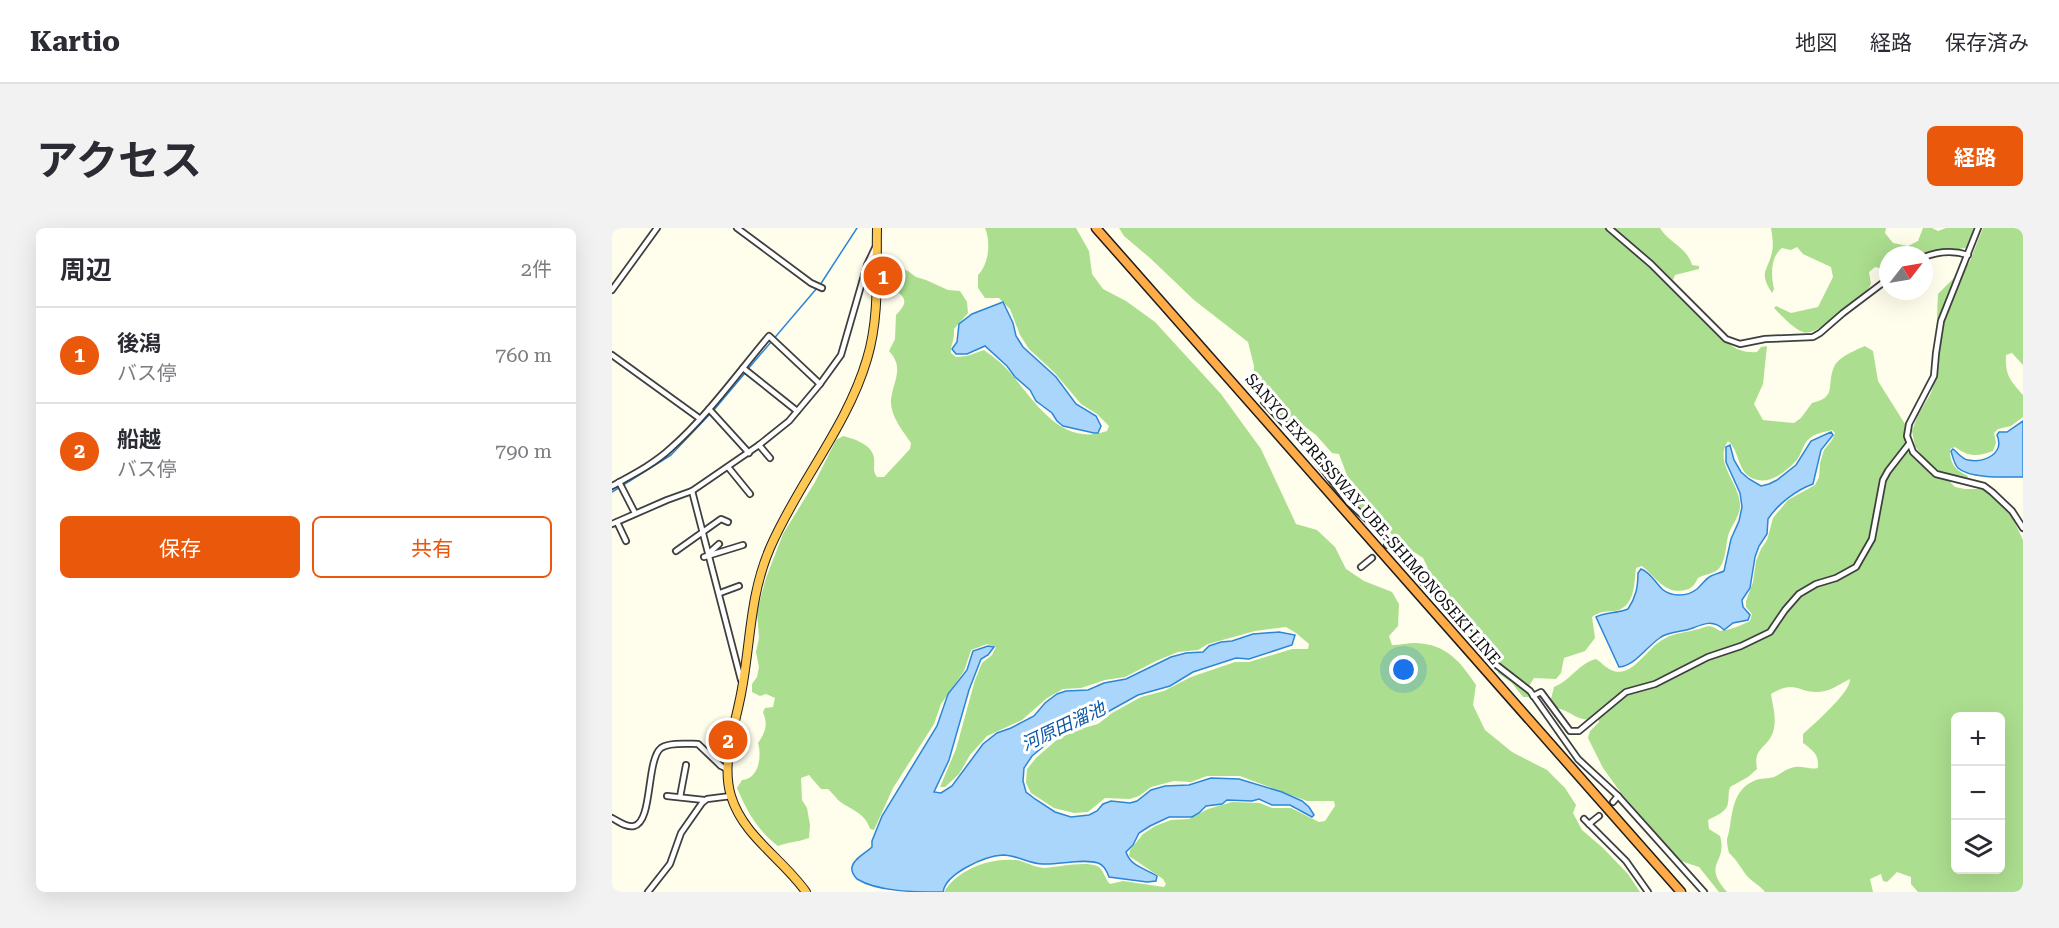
<!DOCTYPE html>
<html lang="ja">
<head>
<meta charset="utf-8">
<style>
	:root { --surface:#fff; --page:#f2f2f3; --text:#2b2b33; --muted:#7c7c81; --line:#e1e1e2; --accent:#ea580c }
	body { margin:0; font-family:"Roboto Serif","Noto Sans JP",serif; background:var(--page); color:var(--text) }
	.controls { position:absolute; right:18px; bottom:18px; display:grid; overflow:hidden; border-radius:9px; box-shadow:0 6px 24px #0002 }
	.controls button { width:54px; height:54px; display:grid; place-items:center; padding:0; border:0; border-bottom:2px solid var(--line); background:var(--surface); color:var(--text); font:30px sans-serif }
	.compass { position:absolute; left:1267px; top:18px; width:54px; height:54px; border-radius:50%; background:var(--surface); box-shadow:0 6px 24px #0002; rotate:59deg }
	.you { position:absolute; left:792px; top:442px; width:21px; height:21px; margin:-15px; border:4px solid #fff; border-radius:50%; background:#1a73e8; box-shadow:0 0 0 9px #1a73e833 }
	.badge { display:grid; place-items:center; width:39px; height:39px; border-radius:50%; background:var(--accent); color:#fff; font-size:20px; font-weight:700 }
	.pin { position:absolute; translate:-50% -50%; border:3px solid #fff; box-shadow:0 2px 6px #0006 }
	.list { margin:0; padding:0; list-style:none }
	h2 { display:flex; justify-content:space-between; align-items:center; height:78px; margin:0; padding:0 24px; font-size:26px }
	h2 small { font-size:20px; font-weight:400; color:var(--muted) }
	.list li { display:grid; grid-template-columns:39px 1fr auto; gap:18px; align-items:center; box-sizing:border-box; height:96px; padding:0 24px; border-top:2px solid var(--line) }
	.list b { display:block; font-size:22px; white-space:nowrap }
	.list p { margin:0; font-size:20px; white-space:nowrap; color:var(--muted) }
	.list em { font-size:20px; font-style:normal; color:var(--muted) }
	.actions { display:flex; gap:12px; padding:18px 24px }
	.actions a { flex:1; padding:14px 0; border:2px solid var(--accent); border-radius:9px; text-align:center; font-size:21px; color:var(--accent) }
	.actions .main { background:var(--accent); color:#fff }
	.icon { flex:none; width:33px; height:33px; fill:none; stroke:currentColor; stroke-width:2; stroke-linecap:round; stroke-linejoin:round }
	.map { position:relative; flex:none; width:1411px; height:664px; overflow:hidden; border-radius:9px }
	header { display:flex; align-items:center; gap:36px; box-sizing:border-box; height:84px; padding:0 30px; background:var(--surface); border-bottom:2px solid var(--line) }
	header strong { font-size:28px }
	nav { display:flex; gap:33px; margin-inline-start:auto; font-size:21px }
	.intro { display:flex; align-items:center; justify-content:space-between; box-sizing:border-box; height:144px; padding:0 36px }
	h1 { margin:0; font-size:42px }
	.button { padding:15px 27px; border-radius:9px; background:var(--accent); color:#fff; font-size:21px; font-weight:700 }
	main { display:flex; gap:36px; padding:0 36px }
	aside { flex:1; background:var(--surface); border-radius:9px; box-shadow:0 6px 24px #0002 }
	.map>svg:first-child { display:block }
	.forest { fill:#acde8f; fill-rule:evenodd }
	.water { fill:#abd6fb; stroke:#2c85d8; stroke-width:1.5 }
	.lines { fill:none; stroke-linecap:round; stroke-linejoin:round }
	.stream { stroke:#2c85d8; stroke-width:1.5 }
	.minor-tunnel { stroke:#dbd9ca; stroke-width:4.5; stroke-dasharray:4.5 2; stroke-linecap:butt }
	.minor-casing { stroke:#3f3f3f; stroke-width:8 }
	.trunk-casing { stroke:#1d1d1d; stroke-width:10 }
	.motorway-casing { stroke:#1d1d1d; stroke-width:11 }
	.minor { stroke:#fff; stroke-width:4.5 }
	.trunk { stroke:#ffc852; stroke-width:8 }
	.motorway { stroke:#ffab49; stroke-width:8 }
	.labels { text-anchor:middle; dominant-baseline:central; stroke-width:6; stroke-linejoin:round; paint-order:stroke }
	.street-label { font-size:16px; fill:#0c0c0c; stroke:#fff }
	.water-label { font-size:18px; font-style:italic; fill:#0c56a7; stroke:#fff }
</style>
</head>
<body>
<header>
<strong>Kartio</strong>
<nav><a>地図</a><a>経路</a><a>保存済み</a></nav>
</header>
<div class="intro"><h1>アクセス</h1><a class="button">経路</a></div>
<main>
<aside>
<h2>周辺<small>2件</small></h2>
<ul class="list">
<li><span class="badge">1</span><div><b>後潟</b><p>バス停</p></div><em>760 m</em></li>
<li><span class="badge">2</span><div><b>船越</b><p>バス停</p></div><em>790 m</em></li>
</ul>
<div class="actions"><a class="main">保存</a><a>共有</a></div>
</aside>
<div class="map">
<svg width="1411" height="664" viewBox="0 0 1411 664">
	<rect width="100%" height="100%" fill="#fffdeb"/>
	<g class="forest">
		<path d="M373 0H464L477 23 480 46 491 61 514 73 543 94 609 166 649 221 684 296 705 302 723 319 734 341 752 353 780 364 787 376 786 398 777 408 780 417C788 417 796 415 804 415 834 416 849 434 864 457L861 477 873 502 900 524 935 542 953 560 964 577 961 585 970 602 991 620 1016 646 1028 664H332C345 642 377 630 402 632 412 632 421 640 433 640 446 639 473 633 485 638 492 641 492 650 498 656L511 653 552 659 554 656 551 651 517 628 518 622 531 606 543 598 559 592 577 591 596 581 620 574 648 575 660 580H679L707 594 713 593 723 578 722 573H695L628 548H595L579 554 562 553 539 559 527 568 518 571 493 570 476 584 462 585 442 580 419 565 414 555 415 541 425 529 447 510 461 503 486 496 500 485 529 469 552 463 579 449 623 434H637L680 421H696L697 416 684 405 674 399 643 403 596 416 586 422 566 424 544 433 513 449 493 452 469 460 451 461 435 470 410 492 375 508 358 527 347 546 333 559H328L344 521 363 452 370 435 380 427 384 419 375 416 359 422 352 443 329 476 322 496 281 560 262 602 258 601C253 584 238 582 226 572 223 568 219 564 216 561H209L197 547 189 550 190 572 195 580 198 597 197 610C186 614 176 614 166 618 145 602 135 583 125 560L130 552C147 551 150 528 146 515 154 503 156 497 151 484L153 480 161 479 163 470 154 466 148 468 140 464V456L145 449 147 439 144 424 147 410 145 383 154 350 171 306 203 254 224 212 231 208C242 211 260 216 262 230 263 238 260 242 265 249H272L298 221 299 215C291 203 278 188 279 172 281 153 293 140 277 123L283 111 284 87C295 76 296 70 282 62L283 49 290 41 296 43 304 49 314 52 336 62 348 63 355 74 356 85 342 101C343 112 338 117 339 125L344 129 355 128 372 122C379 127 387 133 393 139 421 169 446 220 495 203L497 198 485 186 469 176 442 144 417 121 408 107 398 81 387 70H373L366 60V47C377 36 379 14 373 0Z"/>
		<path d="M507 0H1048C1057 15 1075 19 1080 37L1087 38V41L1063 47 1061 52 1116 107 1117 116C1124 122 1135 125 1145 124L1149 119 1155 118 1151 156 1142 176 1151 192 1182 195 1189 190 1200 175C1226 169 1214 157 1222 139 1226 129 1244 122 1253 118L1261 123 1266 153 1293 196 1292 209 1296 220 1313 241 1325 249 1335 251 1343 259 1353 261H1372L1385 269 1395 278 1411 312V664H1306L1299 656V649L1285 644 1275 654 1271 653 1269 646 1258 651 1261 664H1153C1148 657 1140 654 1135 648 1128 639 1125 632 1117 625 1113 608 1116 612 1118 598 1121 579 1123 560 1144 552 1149 550 1156 551 1162 549 1169 546 1175 540 1183 539 1191 538 1198 542 1206 540 1207 527 1202 523 1191 515V506C1202 496 1239 464 1238 451 1227 456 1220 463 1207 464 1185 465 1184 451 1159 466 1161 480 1165 490 1161 504 1155 521 1141 519 1145 541L1136 549 1118 559C1116 565 1117 570 1116 575 1115 584 1103 588 1096 592L1097 601 1108 608C1116 637 1089 634 1115 664H1107L1087 639 1069 633 1009 565 991 540 976 510 978 503 987 494 986 488C969 498 960 483 945 480L939 471 942 459C959 452 966 436 984 431 989 434 994 440 999 442 1020 452 1035 419 1052 411 1062 405 1072 405 1083 402 1096 399 1096 395 1108 403 1118 402 1130 397 1138 393L1140 386 1134 379V373L1141 354 1144 333 1149 321 1155 312 1161 290 1176 272 1203 257 1207 249 1208 235 1212 222 1220 212 1223 205 1220 202C1213 204 1204 205 1198 210 1190 216 1190 227 1183 234 1170 247 1151 261 1134 246 1125 236 1126 221 1116 213 1101 236 1129 255 1128 279 1127 289 1121 295 1117 305 1113 316 1115 336 1104 343 1099 346 1091 347 1086 350 1083 356 1080 361 1073 362 1053 367 1044 349 1030 338L1024 340C1022 357 1023 380 1002 383 992 384 988 383 980 389L983 410 973 423 952 430 949 445 944 451 922 450 917 458 918 469H911L900 455 886 445 885 436 877 423 839 377 825 364 819 356 815 338 811 330 784 312 768 291 749 280 740 269 739 258 727 226 720 225 704 207 692 198 678 194 664 183 657 169H648L641 163 642 138 636 114 582 72 538 30 512 8ZM1344 488H1388V642H1344Z"/>
		<path d="M1159 0H1274L1273 5 1281 15 1296 18 1306 13 1311 0H1320L1326 3 1334 0H1362L1354 20C1328 23 1302 27 1276 27V38L1272 41 1263 39 1257 44 1259 56 1256 61C1244 71 1205 110 1191 104 1180 100 1170 88 1162 80L1164 78 1179 85 1206 79 1221 49 1219 39 1191 26 1185 19 1179 22 1170 20C1158 29 1159 48 1162 61L1160 65C1146 43 1156 44 1160 24 1162 17 1160 7 1159 0Z"/>
		<path d="M1371 0H1411V137L1400 125 1394 127C1393 147 1398 152 1411 167V189L1399 198 1386 201 1382 205 1384 215 1381 223C1365 229 1357 229 1343 219L1338 221C1338 236 1343 242 1356 248L1354 252 1326 243 1312 231 1303 218 1300 203 1306 187 1319 165 1325 146 1327 119 1332 99 1325 90 1326 66 1357 35Z"/>
	</g>
	<g class="water">
		<path d="M391 74 401 95 404 108 411 119 444 149 464 176 484 188 489 198 486 205H482L451 198 445 193 440 185 424 173 418 162 403 149 395 138 373 118 355 126H344L340 121 345 114 347 96 360 86Z"/>
		<path d="M1411 193V249C1395 249 1358 251 1346 240 1342 236 1341 229 1339 223L1341 221C1346 225 1350 231 1356 232 1372 235 1393 226 1385 207L1387 204H1395Z"/>
		<path d="M1219 204 1221 207 1209 222 1201 256C1184 262 1166 276 1156 291L1155 306 1147 318 1143 329 1138 360 1130 372 1131 379 1138 387 1136 392 1121 395 1112 402C1102 392 1093 395 1081 400 1071 404 1059 403 1049 409 1034 419 1023 438 1007 439L984 389C991 385 1006 385 1016 381 1024 369 1026 359 1026 345L1029 341C1038 344 1043 354 1050 361 1059 369 1075 369 1085 361 1090 357 1093 351 1099 348 1103 346 1108 345 1112 343L1119 311 1127 293 1130 279 1128 265 1114 234V219L1118 217 1122 232 1129 244 1137 251 1149 258 1157 256 1165 252 1184 237 1199 213Z"/>
		<path d="M667 404 683 407 680 417 637 431 624 430 581 444 558 458 526 467 499 482 483 493 470 495 449 504 420 528 412 540 411 553 414 564 423 571 443 584 459 589 477 587 485 583 491 576 499 573 518 575 525 573 539 562 553 558 577 557 599 550 627 551 670 564 690 573 697 579 702 587 700 589 678 577H660L647 571 640 573 615 572 610 576 594 578 587 585 580 589H557L538 598 527 605 521 617 514 624C519 639 533 640 545 648L544 653 535 654 497 649C495 643 492 637 486 635 472 630 446 637 431 636 417 636 405 627 391 627 373 628 334 645 331 664 303 664 266 664 245 651 242 648 239 644 240 639 242 630 254 625 260 619V613L270 588 325 498 336 466 355 442 361 423 376 418 382 419 376 427 369 431 357 462 337 532 322 564 329 565 340 558 371 516 385 505 399 500 422 488 433 475 445 466 454 463 476 462 492 455 514 451 559 429 574 425 591 424 597 418 609 414 620 413 641 406Z"/>
	</g>
	<g class="lines">
		<g class="stream">
			<path d="M208 57 245 0"/>
			<path d="M136 141 205 60"/>
			<path d="M101 183 133 145"/>
			<path d="M0 264 59 227 98 186"/>
		</g>
		<path class="minor-tunnel" d="M760 330 775 317"/>
		<g class="minor-casing">
			<g id="minor">
				<path d="M125 0 199 55 210 60"/>
				<path d="M997 0 1039 36 1114 111 1128 116 1153 111 1201 109 1208 105 1231 85 1276 51"/>
				<path d="M1366 0 1329 93 1324 125 1322 148 1297 196 1295 208 1301 224 1324 246 1372 258 1380 264 1400 283 1411 300"/>
				<path d="M1312 29C1327 23 1341 22 1356 27"/>
				<path d="M0 62 45 0"/>
				<path d="M0 127 87 190"/>
				<path d="M131 140 185 183"/>
				<path d="M652 174 696 221 736 274 779 313 775 317"/>
				<path d="M97 181 137 225"/>
				<path d="M147 217 158 230"/>
				<path d="M116 239 138 266"/>
				<path d="M7 254 23 285"/>
				<path d="M0 258C20 247 42 236 59 220 96 187 125 146 157 108L208 156"/>
				<path d="M80 263 129 452"/>
				<path d="M5 294 14 313"/>
				<path d="M0 296 55 272 80 263 147 217 177 193 208 156 229 127 255 37 263 20"/>
				<path d="M779 313 810 354 844 388 878 432 918 463 966 531 1006 568 1001 574"/>
				<path d="M64 323 109 291 116 294"/>
				<path d="M97 325 107 316"/>
				<path d="M92 329 131 317"/>
				<path d="M749 339 760 330"/>
				<path d="M108 365 127 358"/>
				<path d="M921 468 929 464 958 503H967L1014 464 1043 456 1096 429 1129 418 1158 404 1173 382 1187 366 1204 356 1224 350 1244 339 1260 311 1271 252 1276 243 1297 216"/>
				<path d="M55 568 92 572"/>
				<path d="M1006 568 1092 664"/>
				<path d="M68 569 74 537"/>
				<path d="M0 590C6 593 15 600 22 598 41 594 34 532 49 520 57 514 77 516 86 516L109 538 115 541"/>
				<path d="M972 591 1014 633 1036 664"/>
				<path d="M977 596 987 588"/>
				<path d="M36 664 58 636 69 605 90 575 95 571 119 568"/>
			</g>
		</g>
		<g class="trunk-casing">
			<path id="trunk" d="M194 664C171 631 131 608 119 568 109 536 123 498 129 466 139 415 137 369 158 320 186 255 235 199 255 131 268 88 264 43 265 0"/>
		</g>
		<g class="motorway-casing">
			<path id="motorway" d="M484 0 1069 664"/>
		</g>
		<use href="#minor" class="minor"/>
		<use href="#trunk" class="trunk"/>
		<use href="#motorway" class="motorway"/>
	</g>
	<g class="labels">
		<g class="street-label">
			<text transform="translate(761 291) rotate(49)">SANYO EXPRESSWAY UBE-SHIMONOSEKI LINE</text>
		</g>
		<g class="water-label">
			<text transform="translate(451 498) rotate(-25)">河原田溜池</text>
		</g>
	</g>
</svg>
<div class="controls">
<button>+</button>
<button>−</button>
<button><svg class="icon" aria-label="layers" viewBox="0 0 24 24"><path d="M12 4l9 5-9 5-9-5zM3 14l9 5 9-5"/></svg></button>
</div>
<svg class="compass" viewBox="-18 -18 36 36"><path d="M0-13l5 13h-10z" fill="#e53935"/><path d="M0 13l5-13h-10z" fill="#7c7c81"/></svg>
<div class="you"></div>
<div class="pin badge" style="left:271px;top:48px">1</div>
<div class="pin badge" style="left:116px;top:512px">2</div>
</div>
</main>
</body>
</html>
